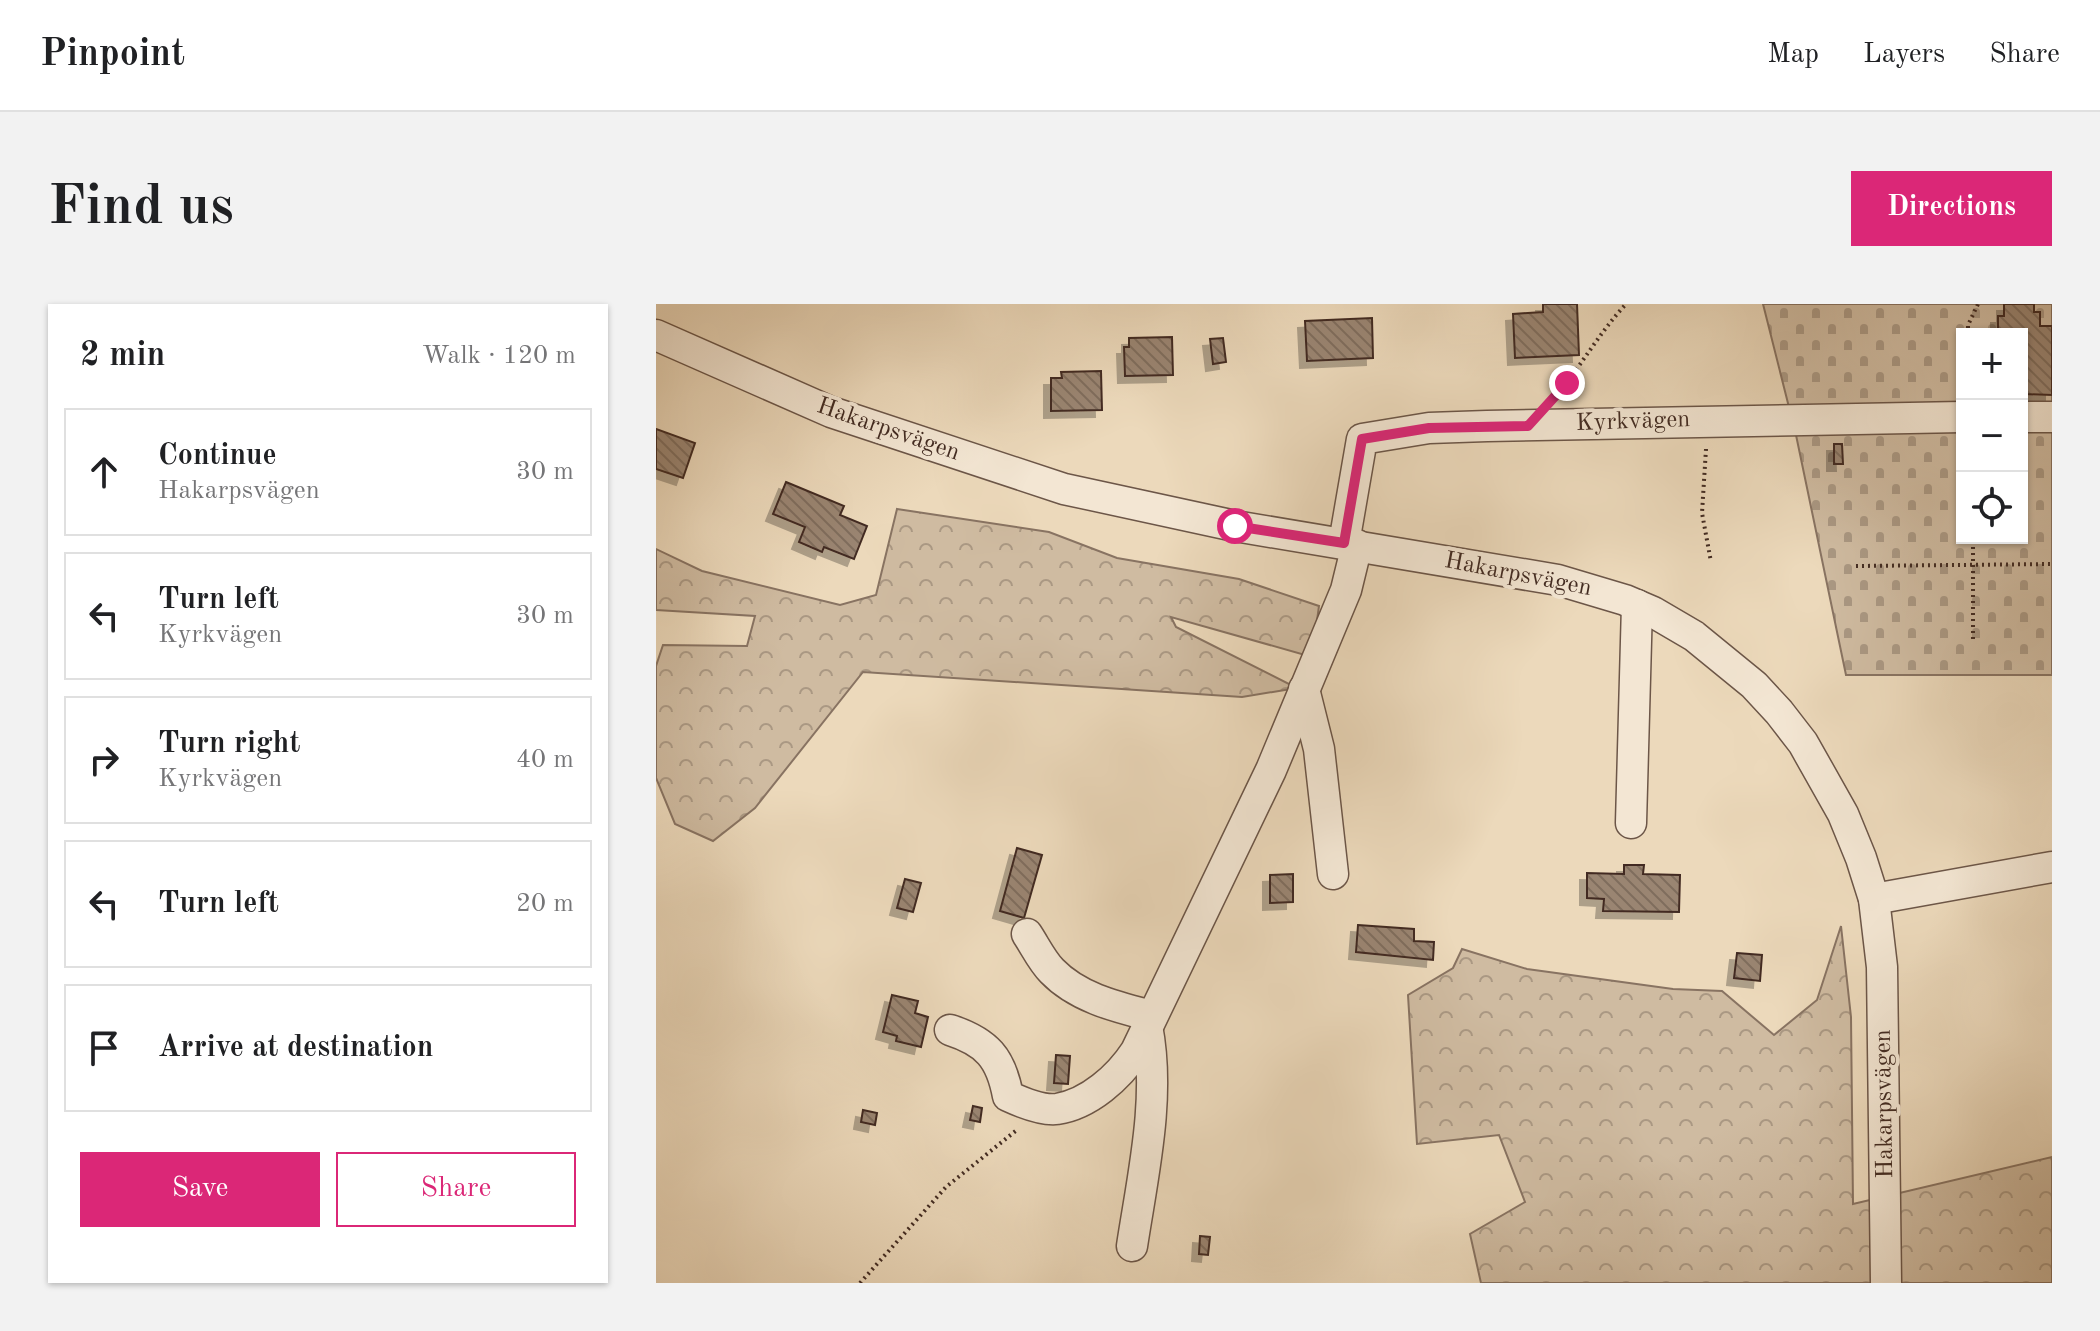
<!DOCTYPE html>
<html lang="en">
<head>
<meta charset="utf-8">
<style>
	:root { --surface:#fff; --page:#f2f2f2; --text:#202124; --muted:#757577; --line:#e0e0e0; --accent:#db2777 }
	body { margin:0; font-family:"Old Standard TT",serif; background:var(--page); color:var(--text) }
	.controls { position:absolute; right:24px; top:24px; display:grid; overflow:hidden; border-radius:0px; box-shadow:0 2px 6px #0004 }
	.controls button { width:72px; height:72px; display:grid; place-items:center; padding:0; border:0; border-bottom:2px solid var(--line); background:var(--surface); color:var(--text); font:40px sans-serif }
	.stop { position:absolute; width:24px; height:24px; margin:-18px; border:6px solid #db2777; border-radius:50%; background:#fff }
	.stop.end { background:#db2777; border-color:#fff; box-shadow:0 2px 8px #0008 }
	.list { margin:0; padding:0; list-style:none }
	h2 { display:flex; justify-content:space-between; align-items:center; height:104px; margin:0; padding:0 32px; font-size:34px }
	h2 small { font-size:26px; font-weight:400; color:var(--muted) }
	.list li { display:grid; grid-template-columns:52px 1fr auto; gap:24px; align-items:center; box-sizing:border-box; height:128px; margin:0 16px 16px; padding:0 16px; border:2px solid var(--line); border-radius:0px }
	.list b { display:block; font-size:30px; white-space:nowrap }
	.list p { margin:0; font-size:26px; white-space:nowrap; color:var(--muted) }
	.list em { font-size:26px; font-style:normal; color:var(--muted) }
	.actions { display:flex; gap:16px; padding:24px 32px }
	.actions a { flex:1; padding:18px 0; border:2px solid var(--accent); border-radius:0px; text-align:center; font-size:28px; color:var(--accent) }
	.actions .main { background:var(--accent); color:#fff }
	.icon { flex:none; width:44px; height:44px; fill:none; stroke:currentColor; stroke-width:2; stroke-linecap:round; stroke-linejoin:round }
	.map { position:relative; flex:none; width:1396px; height:979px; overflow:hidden; border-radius:0px }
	header { display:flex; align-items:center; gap:48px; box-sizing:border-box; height:112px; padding:0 40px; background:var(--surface); border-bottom:2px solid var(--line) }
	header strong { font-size:38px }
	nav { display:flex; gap:44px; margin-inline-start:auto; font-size:28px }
	.intro { display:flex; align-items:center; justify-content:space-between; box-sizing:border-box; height:192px; padding:0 48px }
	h1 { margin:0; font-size:56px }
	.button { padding:20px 36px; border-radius:0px; background:var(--accent); color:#fff; font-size:28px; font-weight:700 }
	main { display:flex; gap:48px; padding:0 48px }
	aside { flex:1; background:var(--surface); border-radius:0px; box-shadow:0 2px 6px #0004 }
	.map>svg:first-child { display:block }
	.forest { fill:url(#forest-crowns); stroke:#887362; stroke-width:2 }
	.cemetery { fill:url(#cemetery-stones); stroke:#887362; stroke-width:2; fill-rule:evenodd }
	.building { fill:url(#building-back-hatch); stroke:#422b22; stroke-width:2; filter:url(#shadow) }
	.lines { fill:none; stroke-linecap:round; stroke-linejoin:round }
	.minor-casing { stroke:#6c5648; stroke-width:33 }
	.path { stroke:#422b22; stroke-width:4; stroke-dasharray:2 4; stroke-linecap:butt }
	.minor { stroke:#f3e6d3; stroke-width:30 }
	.route { stroke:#db2777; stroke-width:10 }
	.labels { text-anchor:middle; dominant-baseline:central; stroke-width:8; stroke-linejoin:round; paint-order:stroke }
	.street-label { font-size:24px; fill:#422b22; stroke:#f3e6d3 }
</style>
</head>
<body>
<header>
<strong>Pinpoint</strong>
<nav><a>Map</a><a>Layers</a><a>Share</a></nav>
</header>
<div class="intro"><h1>Find us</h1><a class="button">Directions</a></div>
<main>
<aside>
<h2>2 min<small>Walk · 120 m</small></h2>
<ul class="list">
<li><svg class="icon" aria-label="ahead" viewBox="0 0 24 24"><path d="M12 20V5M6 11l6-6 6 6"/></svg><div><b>Continue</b><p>Hakarpsvägen</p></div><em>30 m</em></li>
<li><svg class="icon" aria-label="left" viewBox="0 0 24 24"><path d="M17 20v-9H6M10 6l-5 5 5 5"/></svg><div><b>Turn left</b><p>Kyrkvägen</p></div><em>30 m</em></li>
<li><svg class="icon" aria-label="right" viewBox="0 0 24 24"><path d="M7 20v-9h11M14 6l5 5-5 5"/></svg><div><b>Turn right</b><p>Kyrkvägen</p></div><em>40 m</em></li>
<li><svg class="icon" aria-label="left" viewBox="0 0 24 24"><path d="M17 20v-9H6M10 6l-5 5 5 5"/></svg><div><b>Turn left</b></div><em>20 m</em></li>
<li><svg class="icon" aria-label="arrive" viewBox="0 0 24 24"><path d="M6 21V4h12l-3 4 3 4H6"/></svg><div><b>Arrive at destination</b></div></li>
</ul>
<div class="actions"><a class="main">Save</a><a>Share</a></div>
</aside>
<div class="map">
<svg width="1396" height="979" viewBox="0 0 1396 979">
	<defs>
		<pattern id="forest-crowns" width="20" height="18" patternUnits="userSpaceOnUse" patternTransform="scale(2)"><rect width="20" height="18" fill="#cfbba1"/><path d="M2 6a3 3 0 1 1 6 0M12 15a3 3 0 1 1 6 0" fill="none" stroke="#aa9883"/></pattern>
		<pattern id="cemetery-stones" width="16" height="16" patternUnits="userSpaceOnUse" patternTransform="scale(2)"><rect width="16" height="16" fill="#cfbba1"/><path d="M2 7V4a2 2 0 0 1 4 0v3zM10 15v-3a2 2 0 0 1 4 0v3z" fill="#aa9883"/></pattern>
		<pattern id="building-back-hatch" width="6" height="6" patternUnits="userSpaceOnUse" patternTransform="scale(2)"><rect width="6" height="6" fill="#9a8572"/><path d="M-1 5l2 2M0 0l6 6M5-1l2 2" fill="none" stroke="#7f6d5d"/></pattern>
		<filter id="shadow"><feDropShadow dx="-7" dy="7" stdDeviation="0" flood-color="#0004"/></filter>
	</defs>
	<rect width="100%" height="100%" fill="#ecd9bb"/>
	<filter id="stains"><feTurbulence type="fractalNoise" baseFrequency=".0025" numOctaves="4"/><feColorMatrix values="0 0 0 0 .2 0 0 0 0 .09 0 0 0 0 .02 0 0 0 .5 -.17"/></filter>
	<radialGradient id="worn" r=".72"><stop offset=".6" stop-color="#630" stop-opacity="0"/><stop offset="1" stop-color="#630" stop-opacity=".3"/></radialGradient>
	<g class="forest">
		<path d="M241 205 393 228 461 254 583 275 663 302 656 353 515 313 520 323 641 384 586 393 207 368 99 504 57 537 19 520 0 474V362L7 341 91 342 99 312 0 306V245L46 267 184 301 220 291Z"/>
		<path d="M1185 622 1195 713 1197 900 1396 853V979H825L814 930 869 898 843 831 761 840 752 691 797 664 806 645 871 665 1017 685 1066 687 1118 731 1161 696Z"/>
	</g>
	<path class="cemetery" d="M1107 0H1396V371H1190L1140 131ZM1306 30H1366V234H1306Z"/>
	<g class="building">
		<path d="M887 0H921L923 51 859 54 857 10 887 8Z"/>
		<path d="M1348 0H1378V8H1384V22H1396V91L1366 90V30H1322H1342V12H1348Z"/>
		<path d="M716 14 717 54 651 57 649 17Z"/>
		<path d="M516 33 517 71 469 72 468 43H473V34Z"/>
		<path d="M567 34 570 58 557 60 554 35Z"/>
		<path d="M445 67 446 106 395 107V74H406L405 68Z"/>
		<path d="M0 125 39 139 27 174 0 165Z"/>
		<path d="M1178 140H1186L1187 160H1178Z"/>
		<path d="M130 178 188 202 184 211 211 222 198 255 168 243 166 248 143 238 149 223 117 210Z"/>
		<path d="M361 544 386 551 368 614 344 607Z"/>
		<path d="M968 561H988L987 570 1024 571 1023 608 947 607 948 595 931 594V569L968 570Z"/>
		<path d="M637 570V598L614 599V571Z"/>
		<path d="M249 575 265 579 257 608 241 604Z"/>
		<path d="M702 621 758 625V637L778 638 777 656 700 648Z"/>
		<path d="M1081 649 1106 651 1104 677 1078 674Z"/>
		<path d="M236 691 262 697 259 709 272 713 265 743 240 737 241 732 227 728Z"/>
		<path d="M400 751 414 752 412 780 398 779Z"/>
		<path d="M317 802 326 804 324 818 314 816Z"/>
		<path d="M207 806 221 809 219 821 205 818Z"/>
		<path d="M544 932 554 933 552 951 543 950Z"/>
	</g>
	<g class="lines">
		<g class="minor-casing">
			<g id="minor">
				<path d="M0 31 175 108 408 185 579 222 902 276 969 296 997 308 1038 332 1098 381 1123 408 1147 439 1187 510 1205 554 1218 595 1226 663 1230 979"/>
				<path d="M1366 113H1396"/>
				<path d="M688 239 706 135 773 124 831 122 1306 113"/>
				<path d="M648 385 663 445 677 570"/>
				<path d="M975 519 981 301"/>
				<path d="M1218 595 1396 563"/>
				<path d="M371 630C379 642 386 657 396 667 422 694 461 703 496 712"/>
				<path d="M294 726C331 738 345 754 352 792 365 798 386 807 401 805 433 800 463 773 480 747L615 466 690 286 701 241"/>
				<path d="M476 942C487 870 505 793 491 722"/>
			</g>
		</g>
		<g class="path">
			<path d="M1312 30V21L1322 0"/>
			<path d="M898 94C924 64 943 29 970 0"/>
			<path d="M1050 145 1046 209 1055 258"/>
			<path d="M1200 262 1396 260"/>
			<path d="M1317 335V234"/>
			<path d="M204 979 290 883 362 825"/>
		</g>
		<use href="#minor" class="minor"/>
	</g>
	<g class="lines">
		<path class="route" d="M579 222 688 239 706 135 773 124 872 122 911 79"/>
	</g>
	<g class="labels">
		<g class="street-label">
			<text transform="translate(977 118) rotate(-2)">Kyrkvägen</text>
			<text transform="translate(232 126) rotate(19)">Hakarpsvägen</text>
			<text transform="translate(862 271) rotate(11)">Hakarpsvägen</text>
			<text transform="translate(1229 800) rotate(-91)">Hakarpsvägen</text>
		</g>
	</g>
	<rect width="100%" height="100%" filter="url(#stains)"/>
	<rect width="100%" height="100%" fill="url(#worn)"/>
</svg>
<div class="controls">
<button>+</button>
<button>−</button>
<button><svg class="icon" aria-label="locate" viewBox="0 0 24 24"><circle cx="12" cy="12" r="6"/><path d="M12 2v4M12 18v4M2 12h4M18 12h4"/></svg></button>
</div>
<div class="stop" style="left:579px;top:222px"></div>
<div class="stop end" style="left:911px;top:79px"></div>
</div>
</main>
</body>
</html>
